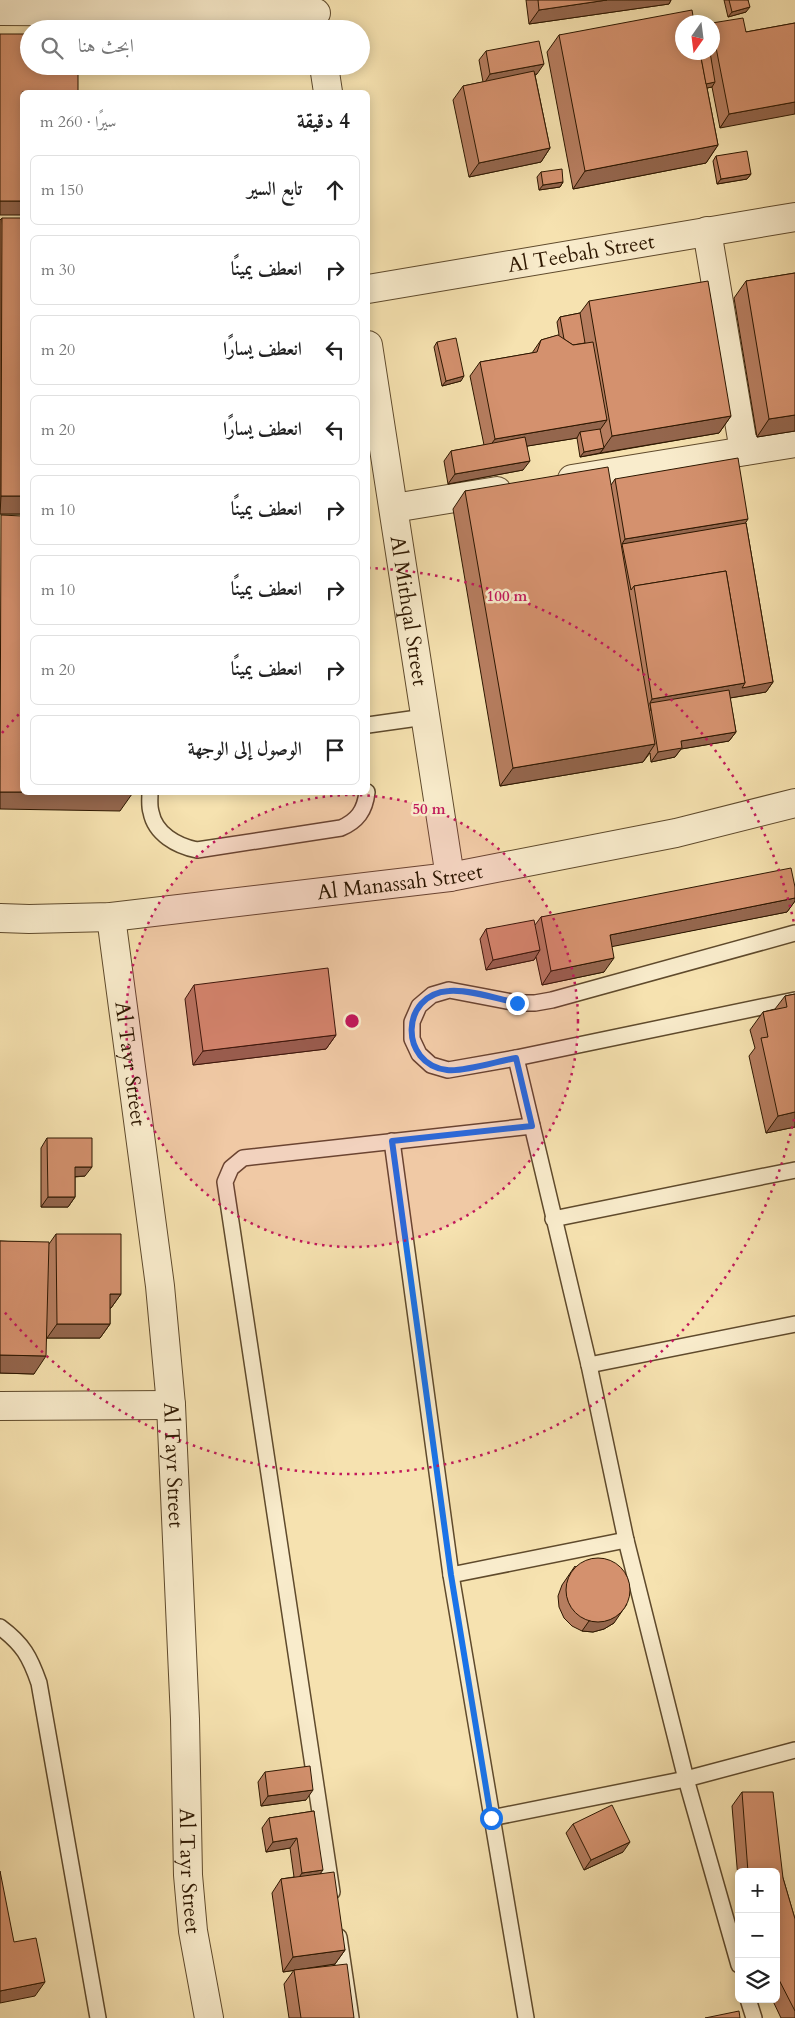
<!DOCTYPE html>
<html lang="ar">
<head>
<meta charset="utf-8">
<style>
	:root { --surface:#fff; --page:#f6f6f6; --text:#222; --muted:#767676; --line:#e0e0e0 }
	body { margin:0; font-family:Cardo,Amiri,serif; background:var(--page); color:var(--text); direction:rtl }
	.controls { position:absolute; right:15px; bottom:15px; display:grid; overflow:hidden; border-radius:8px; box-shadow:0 2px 12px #0003 }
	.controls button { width:45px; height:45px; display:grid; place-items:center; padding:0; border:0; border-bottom:1px solid var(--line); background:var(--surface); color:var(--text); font:25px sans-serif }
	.compass { position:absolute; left:675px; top:15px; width:45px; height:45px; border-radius:50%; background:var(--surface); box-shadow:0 2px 12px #0003; rotate:194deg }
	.stop { position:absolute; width:15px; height:15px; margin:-11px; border:4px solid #1a73e8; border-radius:50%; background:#fff }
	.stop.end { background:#1a73e8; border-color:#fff; box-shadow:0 1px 5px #0008 }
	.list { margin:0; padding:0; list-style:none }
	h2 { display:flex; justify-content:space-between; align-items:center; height:65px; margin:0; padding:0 20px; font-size:21px }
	h2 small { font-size:16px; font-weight:400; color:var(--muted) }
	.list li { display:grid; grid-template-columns:32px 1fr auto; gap:15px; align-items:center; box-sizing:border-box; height:70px; margin:0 10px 10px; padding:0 10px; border:1px solid var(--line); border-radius:8px }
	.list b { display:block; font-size:19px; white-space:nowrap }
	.list em { font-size:16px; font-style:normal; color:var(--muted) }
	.icon { flex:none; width:28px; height:28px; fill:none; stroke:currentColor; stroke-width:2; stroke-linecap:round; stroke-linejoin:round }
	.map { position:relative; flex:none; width:795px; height:2018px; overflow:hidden; direction:ltr }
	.search { position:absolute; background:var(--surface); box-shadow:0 2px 12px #0003; left:20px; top:20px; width:350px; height:55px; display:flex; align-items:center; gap:12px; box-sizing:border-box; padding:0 18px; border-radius:28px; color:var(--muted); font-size:19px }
	.panel { position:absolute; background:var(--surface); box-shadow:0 2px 12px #0003; left:20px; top:90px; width:350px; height:705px; border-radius:8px; direction:rtl }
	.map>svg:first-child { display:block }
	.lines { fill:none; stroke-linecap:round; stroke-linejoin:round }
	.lane-casing { stroke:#5f4a2c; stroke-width:18 }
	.street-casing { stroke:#5f4a2c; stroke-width:30 }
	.lane { stroke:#f9eccc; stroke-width:15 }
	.street { stroke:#f9eccc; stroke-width:28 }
	.wall { fill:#b67d5f; stroke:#2d1700 }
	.shaded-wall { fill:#94664d; stroke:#2d1700 }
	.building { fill:#d4916e; stroke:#2d1700 }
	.route { stroke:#1a73e8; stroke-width:6 }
	.ring { fill:none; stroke:#c2185b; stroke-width:2.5; stroke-dasharray:2.5 5 }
	.labels { text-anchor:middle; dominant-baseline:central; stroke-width:5; stroke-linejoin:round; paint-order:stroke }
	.street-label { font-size:21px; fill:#2d1700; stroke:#f9eccc }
	.centre { fill:#c2185b; stroke:#f9eccc; stroke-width:2.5 }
	.ring-label { font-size:15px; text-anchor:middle; font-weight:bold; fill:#c2185b; stroke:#f9eccc; stroke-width:5; stroke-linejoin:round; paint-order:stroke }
</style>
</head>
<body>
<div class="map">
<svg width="795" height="2018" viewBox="0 0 795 2018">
	<rect width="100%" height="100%" fill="#f6e2b0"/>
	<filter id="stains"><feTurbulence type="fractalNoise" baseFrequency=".004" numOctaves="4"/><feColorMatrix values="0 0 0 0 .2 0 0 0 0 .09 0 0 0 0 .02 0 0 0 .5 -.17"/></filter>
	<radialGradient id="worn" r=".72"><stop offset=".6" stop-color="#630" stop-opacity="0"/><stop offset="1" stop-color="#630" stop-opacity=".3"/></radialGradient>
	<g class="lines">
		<g class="lane-casing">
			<g id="lane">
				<path d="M368 725 425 717"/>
				<path d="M150 792C150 799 149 806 151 812 155 834 177 846 197 850L341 828C357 821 365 811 367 792"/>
				<path d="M795 933 552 1000 535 1003H517L449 990 432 995 419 1006 412 1022V1039L419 1054 431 1065 448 1070 516 1058 795 1000"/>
				<path d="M516 1058 589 1365 626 1540 686 1779 739 1965"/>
				<path d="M392 1141 451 1575 526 2018"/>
				<path d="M553 1219 795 1170"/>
				<path d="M589 1365 795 1324"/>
				<path d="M451 1575 626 1540"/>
				<path d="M0 1627C23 1644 30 1657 39 1683L98 2018"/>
				<path d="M491 1818 686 1779 795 1750"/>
				<path d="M332 1892 225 1182 231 1168 243 1158 532 1126"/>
				<path d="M339 1937 351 2018"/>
				<path d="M748 1999 754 2018"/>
			</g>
		</g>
		<g class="street-casing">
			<g id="street">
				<path d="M0 11 316 13"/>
				<path d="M324 66 328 92"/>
				<path d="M707 231 744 451"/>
				<path id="s1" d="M368 289 795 217"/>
				<path id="s2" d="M368 345 450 877"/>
				<path d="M572 479 795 443"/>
				<path d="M394 508 497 491"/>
				<path id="s3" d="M111 917 160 1286 171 1405 185 1719 188 1875 193 1931 209 2018"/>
				<path id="s4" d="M0 918 29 919 111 917 450 877 676 833 795 803"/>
				<path d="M0 1406 171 1405"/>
			</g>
		</g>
		<use href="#lane" class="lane"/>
		<use href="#street" class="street"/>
	</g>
	<g class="wall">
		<path d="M526 0H671L669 4 529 24Z"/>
		<path d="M724 0H748L746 12 728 17Z"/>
		<path d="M712 23 746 32 795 23 720 128 712 87 707 88 718 145 706 163 573 189 547 52 559 35 682 52H712Z"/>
		<path d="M486 51 537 74 535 75 550 148 541 162 469 177 453 100 463 86 483 82 479 60Z"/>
		<path d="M716 156 751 174 747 179 717 184 713 161Z"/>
		<path d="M541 172 563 182 560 187 539 190 537 177Z"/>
		<path d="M2 218 22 514H0V220Z"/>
		<path d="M795 273V431L757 437 734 298 746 281Z"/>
		<path d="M589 301 731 416 719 433 580 457 577 438 527 446 523 470 448 484 444 461 451 451 484 445 470 376 480 362 532 353 541 340 559 335 557 322 560 317 580 313Z"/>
		<path d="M437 342 461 381 442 386 434 347Z"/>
		<path d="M615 479 746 523 773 682 766 692 730 698 736 732 729 741 681 749 675 757 651 762 650 753 643 762 500 786 453 509 465 491 611 485Z"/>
		<path d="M795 887V901L787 912 612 946 604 972 542 985 536 957 534 960 486 970 480 939 486 929 535 925 541 917Z"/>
		<path d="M194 985 336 1035 326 1049 193 1065 185 999Z"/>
		<path d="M795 994V1127L766 1133 749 1056 755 1048 750 1030 763 1012 775 1009 785 996Z"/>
		<path d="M47 1138 85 1176 75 1177V1197L68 1207H41V1148Z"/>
		<path d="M56 1234 121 1294 111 1308H110V1324L100 1338H47L34 1374 0 1373V1241L49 1244Z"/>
		<path d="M575 1566 614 1623 604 1629 593 1632 582 1631 572 1626 564 1618 559 1607 558 1596 562 1585Z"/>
		<path d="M265 1772 306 1800 261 1806 258 1782Z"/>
		<path d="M742 1792 783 1878 795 1919V2018H781L772 1999H776V1872H739V1891L732 1806Z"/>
		<path d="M314 1811 320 1874 345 1950 335 1964 283 1972 272 1893 281 1879 294 1877 290 1848 266 1852 262 1828 269 1818Z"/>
		<path d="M573 1824 623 1852 584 1870 566 1833Z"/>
		<path d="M294 1970 354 2018H289L284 1984Z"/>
	</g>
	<g class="shaded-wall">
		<path d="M607 0H671L669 4 529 24 539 10Z"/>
		<path d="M750 7 746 12 728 17 732 12Z"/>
		<path d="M544 64 537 74 484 84 490 74Z"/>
		<path d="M715 82 712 87 692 91 696 86Z"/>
		<path d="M795 102V114L720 128 729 114Z"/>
		<path d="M718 145 706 163 573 189 585 171Z"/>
		<path d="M550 148 541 162 469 177 479 163Z"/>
		<path d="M751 174 747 179 717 184 721 179Z"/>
		<path d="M563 182 560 187 539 190 543 185Z"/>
		<rect x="0" y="201" width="22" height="14"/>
		<path d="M464 376 461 381 442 386 446 381Z"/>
		<path d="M795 415V431L757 437 769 419Z"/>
		<path d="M731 416 719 433 600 453 612 436Z"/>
		<path d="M607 420 597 434 580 432 577 438 485 453 495 439Z"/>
		<path d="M604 448 600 453 580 457 584 452Z"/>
		<path d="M530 461 523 470 448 484 455 474Z"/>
		<path d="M1 496H22V514H0Z"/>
		<path d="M748 519 739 533 622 544 625 539Z"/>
		<path d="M773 682 766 692 651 711 650 703 652 699 745 683Z"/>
		<path d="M736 732 729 741 681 749 675 757 651 762 658 752 681 741Z"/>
		<path d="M655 744 643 762 500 786 513 768Z"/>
		<path d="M0 792H22L132 794 120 811 0 809Z"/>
		<path d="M795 898V901L787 912 600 949 610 935Z"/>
		<path d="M540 950 534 960 486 970 493 960Z"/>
		<path d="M614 958 604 972 542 985 551 971Z"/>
		<path d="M336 1035 326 1049 193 1065 203 1051Z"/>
		<path d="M795 1112V1127L766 1133 778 1116Z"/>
		<path d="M75 1167H92L85 1176 68 1177Z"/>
		<path d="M48 1197H75L68 1207H41Z"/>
		<path d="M110 1294H121L111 1308H100Z"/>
		<path d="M57 1324H110L100 1338H47Z"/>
		<path d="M0 1355 46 1356 34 1374 0 1373Z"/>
		<path d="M627 1604 614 1623 604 1629 593 1632 582 1631 589 1621Z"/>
		<path d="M313 1790 306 1800 261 1806 268 1796Z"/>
		<path d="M297 1838 290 1848 266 1852 273 1842Z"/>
		<path d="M630 1842 623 1852 584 1870 591 1860Z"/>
		<path d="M323 1870 316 1879 295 1883 302 1873Z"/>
		<path d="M345 1950 335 1964 283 1972 293 1957Z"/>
		<path d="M45 1982 35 1996 0 2003V1991Z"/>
	</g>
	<g class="building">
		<path d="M538 0H607L539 10Z"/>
		<path d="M729 0H748L750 7 732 12Z"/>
		<path d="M692 10 694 22H682V52H700L718 145 585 171 559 35Z"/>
		<path d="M743 18 746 32 795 23V102L729 114 712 27V23Z"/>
		<path d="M0 34H29V66H78V92H22V201H0Z"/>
		<path d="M539 41 544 64 490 74 486 51Z"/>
		<path d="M700 52H710L715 82 706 84Z"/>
		<path d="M534 71 550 148 479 163 463 86Z"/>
		<path d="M747 151 751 174 721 179 716 156Z"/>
		<path d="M562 169 563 182 543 185 541 172Z"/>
		<path d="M2 218H22V496H1Z"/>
		<path d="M795 273V415L769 419 746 281Z"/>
		<path d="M708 281 731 416 612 436 589 301Z"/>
		<path d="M580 313 585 343 573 345 564 339 560 317Z"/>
		<path d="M558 335 573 345 593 342 607 420 495 439 480 362 537 352 541 340Z"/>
		<path d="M456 338 464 376 446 381 437 342Z"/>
		<path d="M600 429 604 448 584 452 580 432Z"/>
		<path d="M525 437 530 461 455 474 451 451Z"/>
		<path d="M738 458 748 519 625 539 615 479Z"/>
		<path d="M608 467 655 744 513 768 465 491Z"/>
		<path d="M1 515 22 516V792H0Z"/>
		<path d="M746 523 773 682 742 688 745 683 726 571 634 586 631 590 622 544Z"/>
		<path d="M726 571 745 683 652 699 634 586Z"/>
		<path d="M729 690 736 732 681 741 682 748 658 752 650 703Z"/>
		<path d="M53 792H132V794Z"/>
		<path d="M791 868 795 887V898L610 935 614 958 551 971 541 917Z"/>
		<path d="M534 920 540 950 493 960 486 929Z"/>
		<path d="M328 968 336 1035 203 1051 194 985Z"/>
		<path d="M795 994V1112L778 1116 761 1038 768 1037 763 1012 787 1007 785 996Z"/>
		<path d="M47 1138H92V1167H75V1197H48Z"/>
		<path d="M56 1234H121V1294H110V1324H57Z"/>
		<path d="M0 1241 49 1242 46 1356 0 1355Z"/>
		<circle cx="598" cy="1590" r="32"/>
		<path d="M310 1766 313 1790 268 1796 265 1772Z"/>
		<path d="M742 1792H773L783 1878 795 1919V2011L776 1974V1872H748Z"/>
		<path d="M612 1805 630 1842 591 1860 573 1824Z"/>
		<path d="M314 1811 323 1870 302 1873 297 1838 273 1842 269 1818Z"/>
		<path d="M0 1871 14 1942 36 1938 45 1982 0 1991Z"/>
		<path d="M334 1872 345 1950 293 1957 281 1879Z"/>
		<path d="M347 1964 354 2018H301L294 1970Z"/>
		<path d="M739 2011 740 2018H705Z"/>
	</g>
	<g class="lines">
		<path class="route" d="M491 1818 451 1575 392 1141 532 1126 516 1058C498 1061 464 1072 447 1070 399 1064 400 994 449 991 467 989 499 999 517 1003"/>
	</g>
	<circle cx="352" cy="1021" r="226" fill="#c2185b" fill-opacity=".12"/>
	<g class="ring">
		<circle cx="352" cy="1021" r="226"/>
		<path d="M794 1119A453 453 0 0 1 2 1309M2 733A453 453 0 0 1 21 712M368 568A453 453 0 0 1 794 923"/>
	</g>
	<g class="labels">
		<g class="street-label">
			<text stroke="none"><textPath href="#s1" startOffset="216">Al Teebah Street</textPath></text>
			<text stroke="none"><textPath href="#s2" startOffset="269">Al Mithqal Street</textPath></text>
			<text stroke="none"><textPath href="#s4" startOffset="402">Al Manassah Street</textPath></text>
			<text stroke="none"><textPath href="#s3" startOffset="148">Al Tayr Street</textPath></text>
			<text stroke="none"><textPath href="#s3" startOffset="552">Al Tayr Street</textPath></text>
			<text stroke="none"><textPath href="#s3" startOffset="958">Al Tayr Street</textPath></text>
		</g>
	</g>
	<circle cx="352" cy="1021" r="8" class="centre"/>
	<g class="ring-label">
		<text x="507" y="601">100 m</text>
		<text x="429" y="814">50 m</text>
	</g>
	<rect width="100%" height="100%" filter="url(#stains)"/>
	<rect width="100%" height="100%" fill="url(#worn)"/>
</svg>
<div class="controls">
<button>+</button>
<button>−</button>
<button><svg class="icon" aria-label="layers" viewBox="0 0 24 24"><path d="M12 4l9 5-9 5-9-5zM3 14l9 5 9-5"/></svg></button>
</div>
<svg class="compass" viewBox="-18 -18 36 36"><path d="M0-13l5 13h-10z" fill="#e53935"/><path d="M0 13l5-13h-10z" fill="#767676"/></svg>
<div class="stop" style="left:491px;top:1818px"></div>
<div class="stop end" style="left:517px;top:1003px"></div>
<div class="search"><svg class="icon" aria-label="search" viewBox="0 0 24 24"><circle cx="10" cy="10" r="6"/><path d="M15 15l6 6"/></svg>ابحث هنا</div>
<section class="panel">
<h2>4 دقيقة<small>سيرًا · 260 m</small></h2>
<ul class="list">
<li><svg class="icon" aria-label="ahead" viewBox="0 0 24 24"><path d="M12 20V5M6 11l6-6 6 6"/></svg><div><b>تابع السير</b></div><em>150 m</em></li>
<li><svg class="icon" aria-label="right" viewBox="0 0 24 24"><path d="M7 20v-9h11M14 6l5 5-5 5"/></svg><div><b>انعطف يمينًا</b></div><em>30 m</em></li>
<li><svg class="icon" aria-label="left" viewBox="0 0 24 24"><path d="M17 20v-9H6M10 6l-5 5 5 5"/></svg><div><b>انعطف يسارًا</b></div><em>20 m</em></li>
<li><svg class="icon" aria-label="left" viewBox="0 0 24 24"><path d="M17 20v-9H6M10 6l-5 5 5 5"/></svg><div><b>انعطف يسارًا</b></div><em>20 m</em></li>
<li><svg class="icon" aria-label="right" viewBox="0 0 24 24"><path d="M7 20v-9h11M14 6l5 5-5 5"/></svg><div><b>انعطف يمينًا</b></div><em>10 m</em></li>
<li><svg class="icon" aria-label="right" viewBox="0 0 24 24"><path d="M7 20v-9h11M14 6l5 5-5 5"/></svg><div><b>انعطف يمينًا</b></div><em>10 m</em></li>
<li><svg class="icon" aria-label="right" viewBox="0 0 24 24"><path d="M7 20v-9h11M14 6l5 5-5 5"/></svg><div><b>انعطف يمينًا</b></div><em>20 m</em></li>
<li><svg class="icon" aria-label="arrive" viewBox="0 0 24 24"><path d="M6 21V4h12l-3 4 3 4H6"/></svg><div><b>الوصول إلى الوجهة</b></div></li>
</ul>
</section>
</div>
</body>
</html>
